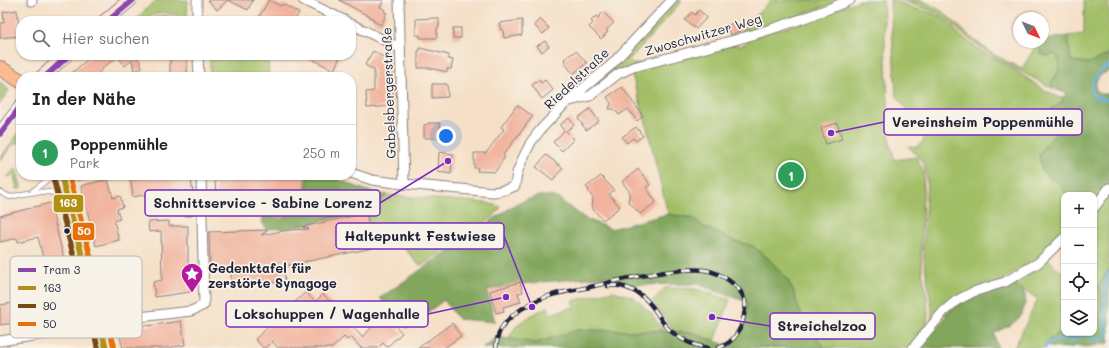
<!DOCTYPE html>
<html lang="de">
<head>
<meta charset="utf-8">
<style>
	:root { --surface:#fff; --page:#f2f2f2; --text:#202124; --muted:#757577; --line:#e0e0e0; --accent:#0b8043 }
	body { margin:0; font-family:Mali,sans-serif; background:var(--page); color:var(--text) }
	.controls { position:absolute; right:12px; bottom:12px; display:grid; overflow:hidden; border-radius:8px; box-shadow:0 1px 3px #0004 }
	.controls button { width:36px; height:36px; display:grid; place-items:center; padding:0; border:0; border-bottom:1px solid var(--line); background:var(--surface); color:var(--text); font:20px sans-serif }
	.compass { position:absolute; left:1013px; top:12px; width:36px; height:36px; border-radius:50%; background:var(--surface); box-shadow:0 1px 3px #0004; rotate:133deg }
	.you { position:absolute; left:446px; top:136px; width:14px; height:14px; margin:-10px; border:3px solid #fff; border-radius:50%; background:#1a73e8; box-shadow:0 0 0 6px #1a73e833 }
	.badge { display:grid; place-items:center; width:26px; height:26px; border-radius:50%; background:var(--accent); color:#fff; font-size:13px; font-weight:700 }
	.pin { position:absolute; translate:-50% -50%; border:2px solid #fff; box-shadow:0 1px 4px #0006 }
	.list { margin:0; padding:0; list-style:none }
	h2 { display:flex; justify-content:space-between; align-items:center; height:52px; margin:0; padding:0 16px; font-size:17px }
	h2 small { font-size:13px; font-weight:400; color:var(--muted) }
	.list li { display:grid; grid-template-columns:26px 1fr auto; gap:12px; align-items:center; box-sizing:border-box; height:56px; padding:0 16px; border-top:1px solid var(--line) }
	.list b { display:block; font-size:15px; white-space:nowrap }
	.list p { margin:0; font-size:13px; white-space:nowrap; color:var(--muted) }
	.list em { font-size:13px; font-style:normal; color:var(--muted) }
	.icon { flex:none; width:22px; height:22px; fill:none; stroke:currentColor; stroke-width:2; stroke-linecap:round; stroke-linejoin:round }
	.map { position:relative; flex:none; width:1109px; height:348px; overflow:hidden }
	.search { position:absolute; background:var(--surface); box-shadow:0 1px 3px #0004; left:16px; top:16px; width:340px; height:44px; display:flex; align-items:center; gap:10px; box-sizing:border-box; padding:0 14px; border-radius:16px; color:var(--muted); font-size:15px }
	.panel { position:absolute; background:var(--surface); box-shadow:0 1px 3px #0004; left:16px; top:72px; width:340px; height:108px; border-radius:16px }
	.map>svg:first-child { display:block }
	.green { fill:#a2bf67; stroke:#627051 }
	.forest { fill:#81a65c; stroke:#52644c }
	.lines { fill:none; stroke-linecap:round; stroke-linejoin:round }
	.stream { stroke:#61aad9; stroke-width:3 }
	.building { fill:#f1b39d }
	.lane-casing { stroke:#8c8080; stroke-width:6 }
	.street-casing { stroke:#8c8080; stroke-width:11 }
	.secondary-casing { stroke:#8c8080; stroke-width:15 }
	.primary-casing { stroke:#8c8080; stroke-width:16 }
	.lane { stroke:#fff; stroke-width:4.5 }
	.street { stroke:#fff; stroke-width:9 }
	.secondary { stroke:#fde4d1; stroke-width:13 }
	.primary { stroke:#fbbb8c; stroke-width:14 }
	.rail-casing { stroke:#22223b; stroke-width:4.5 }
	.rail { stroke:#f7f3e8; stroke-width:3; stroke-dasharray:9; stroke-linecap:butt }
	.bus-1-casing { stroke:#f7f3e8; stroke-width:9 }
	.bus-2-casing { stroke:#f7f3e8; stroke-width:9 }
	.bus-3-casing { stroke:#f7f3e8; stroke-width:9 }
	.bus-1 { stroke:#b19015; stroke-width:6 }
	.bus-2 { stroke:#774a15; stroke-width:6 }
	.bus-3 { stroke:#e6710a; stroke-width:6 }
	.tram-1-casing { stroke:#f7f3e8; stroke-width:9 }
	.tram-1 { stroke:#8e44ad; stroke-width:6 }
	.bus-dot { fill:#22223b; stroke:#f7f3e8; stroke-width:1.5 }
	.labels { text-anchor:middle; dominant-baseline:central; stroke-width:3.5; stroke-linejoin:round; paint-order:stroke }
	.street-label { font-size:13px; fill:#22223b; stroke:#f7f3e8 }
	.poi-label { font-size:13px; font-weight:bold; fill:#22223b; stroke:#f7f3e8; text-anchor:start }
	.key { fill:#f7f3e8; stroke:#b7b4b4; stroke-width:1 }
	.key-label { font-size:11px; fill:#22223b }
	.leader { fill:none; stroke:#7b2cbf; stroke-width:1.5 }
	.callout-dot { fill:#7b2cbf; stroke:#f7f3e8; stroke-width:1.5 }
	.callout { fill:#f7f3e8; stroke:#7b2cbf; stroke-width:1.5 }
	.callout-label { font-size:14px; text-anchor:middle; font-weight:bold; fill:#22223b }
	.line-badge { stroke:#f7f3e8; stroke-width:1.5 }
	.badge-label { font-size:11px; text-anchor:middle; font-weight:bold; fill:#fff }
</style>
</head>
<body>
<div class="map">
<svg width="1109" height="348" viewBox="0 0 1109 348">
	<rect width="100%" height="100%" fill="#f7f3e8"/>
	<filter id="ink" filterUnits="userSpaceOnUse"><feTurbulence type="fractalNoise" baseFrequency=".025" numOctaves="2"/><feDisplacementMap in="SourceGraphic" scale="8" xChannelSelector="R" yChannelSelector="G"/><feConvolveMatrix kernelMatrix="1 2 1 2 8 2 1 2 1" color-interpolation-filters="sRGB"/></filter>
	<filter id="wash" filterUnits="userSpaceOnUse"><feTurbulence type="fractalNoise" baseFrequency=".012" numOctaves="4" result="noise"/><feDisplacementMap in="SourceGraphic" scale="16" xChannelSelector="R" yChannelSelector="G"/><feGaussianBlur stdDeviation="0.9" result="paint"/><feColorMatrix in="noise" values="0 0 0 0 0 0 0 0 0 0 0 0 0 0 0 0 0 1.4 0 .05"/><feComposite in="paint" operator="in"/></filter>
	<g filter="url(#wash)">
		<rect width="100%" height="100%" fill="#f5dfc6"/>
		<g class="green">
			<path d="M156 0H188L187 17 162 12 143 19 138 17Z"/>
			<path d="M678 0 682 1 629 60 633 64 641 63 591 91 590 90 591 88C621 63 646 33 672 4Z"/>
			<path d="M771 0H838L839 2 743 34 741 30Z"/>
			<path d="M860 0H883L890 146 893 151 894 160 916 157 924 172 921 246 922 272 927 297 928 314 927 325 910 348H824L799 310 794 293 787 279 770 260 753 246 734 241 704 227 693 218 668 214 646 123 631 72 736 43 740 46 746 43 751 38 806 21Z"/>
			<path d="M890 0H897L901 3 913 8 935 14 942 18 962 37 984 53 1015 70 1041 88 1060 98 1064 97 1061 102 1051 109 1058 133 1050 139 1039 155 1042 170 1048 178 1057 181 1064 191 1070 195H1064V234L1040 257 931 323 932 309 925 266 923 249 927 180 925 168 921 160 908 146 917 147 922 143 925 136 896 95Z"/>
			<path d="M902 0H922L943 12 974 40 993 54 1022 69 1038 42 1041 54 1047 56 1055 54C1064 63 1058 74 1051 82L1052 88 994 57 963 34 938 13 909 3Z"/>
			<path d="M1084 0H1109V54L1089 63 1071 61 1068 36 1084 34Z"/>
			<path d="M163 15 186 20 187 21H147Z"/>
			<path d="M210 55H268L269 77H210Z"/>
			<path d="M0 82 9 90 0 104Z"/>
			<path d="M21 130V142L12 145 0 161V159Z"/>
			<path d="M16 168 21 188 17 189 14 175 7 177Z"/>
			<path d="M387 195 487 203 501 207 493 217 424 264 420 265C414 261 411 255 406 250 397 242 386 245 375 247L367 211Z"/>
			<path d="M1109 195V269L1098 286C1103 300 1101 313 1097 327L1094 328V214Z"/>
			<path d="M1048 259 1061 272 1064 269V329L1046 342 1043 348H1014L1038 299 1013 284Z"/>
			<path d="M665 288 696 289 730 300 715 341 694 333 675 332 652 301Z"/>
			<path d="M613 291 634 297 651 313 663 331 577 330 536 343 508 339 517 325 532 315 548 307 550 314 574 307 572 301Z"/>
		</g>
		<g class="forest">
			<path d="M1068 36 1071 61 1089 63 1109 54V71C1100 74 1096 78 1095 88L1100 94H1109V195L1094 204V195H1070L1064 191 1057 181 1048 178 1042 170 1039 155 1050 139 1058 132 1057 129 1052 127 1047 122C1047 107 1055 110 1062 102 1064 99 1065 95 1066 93L1052 88 1051 82C1058 74 1064 63 1055 54L1047 56 1041 54 1038 42H1043V40Z"/>
			<path d="M306 175C313 175 322 174 328 176 348 182 366 193 387 195L367 211 288 228 266 229 262 222 265 212 283 219 304 204Z"/>
			<path d="M539 196H550L559 199 586 219 611 229 668 214 693 218 704 227 734 241 753 246 770 260 787 279 794 293 799 310 824 348H482L497 337 536 343 577 330 663 331 694 333 728 346C742 334 747 321 747 302L697 284 629 285 608 276 521 284 487 290 495 322 458 319 444 300 407 328 380 298 517 203Z"/>
			<path d="M1109 269V343L1087 347 1076 345 1071 348 1050 347 1046 342 1064 329V333H1094V328L1097 327C1101 313 1103 300 1098 286Z"/>
			<path d="M1013 284C1022 290 1027 291 1025 303 1023 314 1020 319 1010 325 1004 329 1000 329 994 334L998 348H918L942 322 948 313 964 301 989 289Z"/>
		</g>
		<g class="lines">
			<g class="stream">
				<path d="M1109 65C1098 72 1086 85 1095 97L1109 100"/>
				<path d="M1045 348 1048 343 1054 340 1062 339 1067 342H1072L1079 337 1087 335 1100 342 1107 333C1103 313 1105 295 1107 275L1109 273"/>
			</g>
		</g>
		<g id="blocks">
			<g class="building">
				<path d="M208 0H253L248 10 228 0 217 10Z"/>
				<path d="M269 0 281 6 283 4 299 13 294 21H265L259 17Z"/>
				<path d="M339 0H384L380 7 385 10 384 12 387 13 381 25 373 21 374 19Z"/>
				<path d="M17 10 20 36 0 38V23H4L3 12Z"/>
				<path d="M699 10 707 17 696 29 685 20 692 12 695 15Z"/>
				<path d="M603 12 614 23 606 30 608 32 601 39 589 27 593 23 591 21 596 16 598 18Z"/>
				<path d="M435 18 439 19V27L437 28V38H420V35L416 36V19Z"/>
				<path d="M540 19 549 28 543 34 534 25Z"/>
				<path d="M522 20V35L504 38 503 30H501L499 23Z"/>
				<path d="M734 22 740 31 731 35 726 27Z"/>
				<rect x="453" y="28" width="8" height="10"/>
				<path d="M545 41 549 46 542 52 537 46Z"/>
				<path d="M420 48 449 55 448 59 453 60 451 69H447V72L430 68H418V51H420Z"/>
				<path d="M373 51 390 61 392 106 367 108 366 92 374 91V70L365 65Z"/>
				<path d="M576 51 587 63 573 74 564 62 566 61 564 59Z"/>
				<path d="M93 55H138L136 56 140 61 142 68 134 71 132 60 125 66 118 57 105 66 95 77H67Z"/>
				<rect x="170" y="55" width="17" height="22"/>
				<path d="M303 55H341L334 70Z"/>
				<path d="M539 80 541 83 545 80 553 90 542 99 532 85Z"/>
				<path d="M432 84H447L448 97 432 98Z"/>
				<path d="M622 87 643 116 637 121 628 109 619 115 614 109H609L611 103 607 97Z"/>
				<path d="M517 105 533 116 503 155 505 157 495 172 477 171 478 168H474V153H486L504 129 501 127Z"/>
				<path d="M590 109 599 121 586 130 578 118Z"/>
				<path d="M569 118 574 125 566 131 574 139 562 151 553 142 564 131 560 125Z"/>
				<path d="M428 123H440V138H424V125L428 124Z"/>
				<path d="M837 123 842 139 826 144 821 128Z"/>
				<path d="M636 127 643 136 636 141 633 138 627 143 622 137Z"/>
				<path d="M439 152 453 154 451 174 438 172Z"/>
				<path d="M546 155 563 168 553 180 536 167Z"/>
				<path d="M638 169 648 181H647L650 185 646 187 656 202 640 214 628 201 630 192 622 182Z"/>
				<path d="M138 175H190L193 192 192 193V216H184L183 194 173 196 172 190 133 197 130 176Z"/>
				<path d="M215 175H306L304 204 283 219 265 212 216 203Z"/>
				<path d="M601 176 614 190 609 194 620 207 603 220 592 208 593 198 588 191 589 190 586 187Z"/>
				<path d="M108 179 113 198 120 196 123 207 117 209 120 219 114 221 119 240 96 246 81 186Z"/>
				<path d="M50 203 77 311 49 318 45 304 60 301 52 269 46 270 38 237 18 242 17 238 0 242V216Z"/>
				<path d="M366 213 373 248 284 266 285 282 231 284V267L210 268 209 232 268 230 261 235 288 230 309 229 302 227Z"/>
				<path d="M169 221V226H188V267H186L190 292 155 297 153 282 162 280 161 231 149 232 148 222Z"/>
				<path d="M520 282 523 292 518 293 521 302 503 307 504 311 496 313 490 291Z"/>
				<path d="M306 292 315 302 323 294 362 337 385 315 402 333 387 347 383 343 378 348H361L351 337 347 340 344 337 332 348H278L272 341 265 348H263L255 339Z"/>
				<path d="M18 302 21 322 0 325V305Z"/>
				<path d="M181 321 185 345 167 348H123L119 334 123 333 122 329 129 327 130 329 146 325 147 326Z"/>
				<path d="M452 323 461 336 444 348H418Z"/>
			</g>
		</g>
	</g>
	<g filter="url(#ink)">
		<use href="#blocks" fill-opacity="0" stroke="#8c8080" stroke-width="1"/>
		<g class="lines">
			<g class="lane-casing">
				<g id="lane">
					<path d="M33 191 53 175"/>
					<path d="M0 192 10 197C28 193 46 188 63 196"/>
				</g>
			</g>
			<g class="street-casing">
				<g id="street">
					<path d="M32 0V1"/>
					<path d="M197 0V21"/>
					<path d="M303 0 346 21"/>
					<path d="M399 0 404 184"/>
					<path d="M351 24 400 48"/>
					<path d="M198 55 199 77"/>
					<path d="M570 101 590 96 618 74 633 67C706 48 781 30 850 0"/>
					<path d="M0 131 21 103"/>
					<path d="M351 173 372 180 404 184 493 192C502 191 507 190 515 186L517 173 523 158 531 142 541 129 567 102 611 65 672 0"/>
					<path d="M62 179 80 175"/>
					<path d="M1094 208 1109 188"/>
					<path d="M0 341 84 328 122 319 191 311 204 305 201 175"/>
					<path d="M913 348 944 311 956 301 973 292 1005 282 1038 263 1064 238"/>
				</g>
			</g>
			<g class="secondary-casing">
				<g id="secondary">
					<path d="M105 21 130 0"/>
					<path d="M42 77 66 55"/>
				</g>
			</g>
			<g class="primary-casing">
				<g id="primary">
					<path d="M0 68 21 81"/>
					<path d="M61 175 106 348"/>
				</g>
			</g>
			<use href="#lane" class="lane"/>
			<use href="#street" class="street"/>
			<use href="#secondary" class="secondary"/>
			<use href="#primary" class="primary"/>
			<g class="rail-casing">
				<g id="rail">
					<path d="M608 286C623 283 642 293 651 305 658 313 663 326 672 332 684 342 694 345 708 348"/>
					<path d="M496 348C497 343 497 338 499 333 504 320 520 309 532 303 550 293 571 291 590 287 618 280 645 274 674 271 683 270 694 269 704 270 720 272 742 286 745 302 746 310 744 316 742 323 738 336 730 344 718 348"/>
				</g>
			</g>
			<use href="#rail" class="rail"/>
			<g class="bus-1-casing">
				<path id="bus-1" d="M61 175 106 348"/>
			</g>
			<g class="bus-2-casing">
				<path id="bus-2" d="M53 177 98 348"/>
			</g>
			<g class="bus-3-casing">
				<path id="bus-3" d="M69 175 114 346"/>
			</g>
			<use href="#bus-1" class="bus-1"/>
			<use href="#bus-2" class="bus-2"/>
			<use href="#bus-3" class="bus-3"/>
			<g class="tram-1-casing">
				<g id="tram-1">
					<path d="M108 21 133 0"/>
					<path d="M45 77 69 55"/>
					<path d="M0 134 21 106"/>
				</g>
			</g>
			<use href="#tram-1" class="tram-1"/>
		</g>
	</g>
	<defs>
		<g id="sight-pin" transform="scale(1.15)"><path d="M0 17L-7.5 6A9.5 9.5 0 1 1 7.5 6Z" fill="#b5179e" stroke="#f7f3e8"/><path d="M0-6L1.8-2.2L6-1.7L2.9 1.2L3.7 5.4L0 3.3L-3.7 5.4L-2.9 1.2L-6-1.7L-1.8-2.2Z" fill="#fff"/></g>
	</defs>
	<g fill-rule="evenodd">
		<use href="#sight-pin" x="192" y="274"/>
	</g>
	<circle class="bus-dot" cx="67" cy="231" r="3.5"/>
	<g class="labels">
		<g class="street-label">
			<text transform="translate(703 34) rotate(-16)">Zwoschwitzer Weg</text>
			<text transform="translate(576 78) rotate(-43)">Riedelstraße</text>
			<text transform="translate(388 93) rotate(-92)">Gabelsbergerstraße</text>
		</g>
		<g class="poi-label">
			<text x="208" y="267">Gedenktafel für<tspan x="208" dy="15">zerstörte Synagoge</tspan></text>
		</g>
	</g>
	<rect x="10" y="256" width="132" height="82" rx="6" class="key"/>
	<rect x="18" y="268" width="18" height="4" fill="#8e44ad"/>
	<rect x="18" y="286" width="18" height="4" fill="#b19015"/>
	<rect x="18" y="304" width="18" height="4" fill="#774a15"/>
	<rect x="18" y="322" width="18" height="4" fill="#e6710a"/>
	<g class="key-label">
		<text x="43" y="274">Tram 3</text>
		<text x="43" y="292">163</text>
		<text x="43" y="310">90</text>
		<text x="43" y="328">50</text>
	</g>
	<path class="leader" d="M831 133L884 122M448 161L380 203M532 307L504 236M506 297L428 314M712 317L770 326"/>
	<g class="callout-dot">
		<circle cx="831" cy="133" r="4"/>
		<circle cx="448" cy="161" r="4"/>
		<circle cx="532" cy="307" r="4"/>
		<circle cx="506" cy="297" r="4"/>
		<circle cx="712" cy="317" r="4"/>
	</g>
	<g class="callout">
		<rect x="884" y="109" width="198" height="26" rx="4"/>
		<rect x="145" y="190" width="235" height="26" rx="4"/>
		<rect x="336" y="223" width="168" height="26" rx="4"/>
		<rect x="226" y="301" width="202" height="26" rx="4"/>
		<rect x="770" y="313" width="105" height="26" rx="4"/>
	</g>
	<g class="callout-label">
		<text x="983" y="127">Vereinsheim Poppenmühle</text>
		<text x="263" y="208">Schnittservice - Sabine Lorenz</text>
		<text x="420" y="241">Haltepunkt Festwiese</text>
		<text x="327" y="319">Lokschuppen / Wagenhalle</text>
		<text x="822" y="331">Streichelzoo</text>
	</g>
	<g class="line-badge">
		<rect x="53" y="194" width="31" height="19" rx="4" fill="#b19015"/>
		<rect x="72" y="222" width="23" height="19" rx="4" fill="#e6710a"/>
	</g>
	<g class="badge-label">
		<text x="68" y="207">163</text>
		<text x="84" y="235">50</text>
	</g>
</svg>
<div class="controls">
<button>+</button>
<button>−</button>
<button><svg class="icon" aria-label="locate" viewBox="0 0 24 24"><circle cx="12" cy="12" r="6"/><path d="M12 2v4M12 18v4M2 12h4M18 12h4"/></svg></button>
<button><svg class="icon" aria-label="layers" viewBox="0 0 24 24"><path d="M12 4l9 5-9 5-9-5zM3 14l9 5 9-5"/></svg></button>
</div>
<svg class="compass" viewBox="-18 -18 36 36"><path d="M0-13l5 13h-10z" fill="#e53935"/><path d="M0 13l5-13h-10z" fill="#757577"/></svg>
<div class="you"></div>
<div class="pin badge" style="left:791px;top:175px;background:#2e9e5b">1</div>
<div class="search"><svg class="icon" aria-label="search" viewBox="0 0 24 24"><circle cx="10" cy="10" r="6"/><path d="M15 15l6 6"/></svg>Hier suchen</div>
<section class="panel">
<h2>In der Nähe<small></small></h2>
<ul class="list">
<li><span class="badge" style="background:#2e9e5b">1</span><div><b>Poppenmühle</b><p>Park</p></div><em>250 m</em></li>
</ul>
</section>
</div>
</body>
</html>
